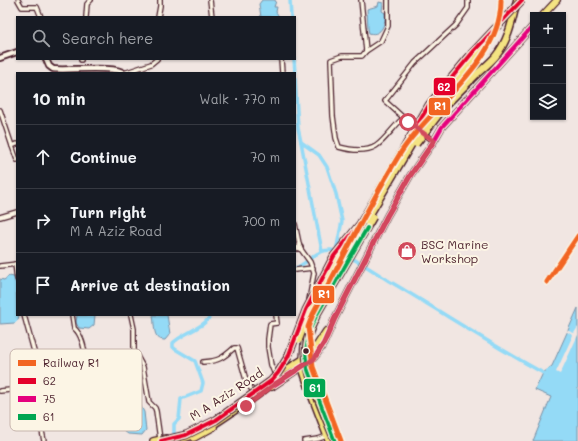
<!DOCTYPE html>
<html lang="en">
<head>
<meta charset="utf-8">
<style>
	:root { --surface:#171b24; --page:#20242c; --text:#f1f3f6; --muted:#9ea1a6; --line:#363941 }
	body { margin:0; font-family:Mali,sans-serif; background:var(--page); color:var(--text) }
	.controls { position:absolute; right:12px; top:12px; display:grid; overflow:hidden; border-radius:0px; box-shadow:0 1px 3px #0004 }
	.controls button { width:36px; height:36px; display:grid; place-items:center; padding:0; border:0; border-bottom:1px solid var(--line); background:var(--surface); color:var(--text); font:20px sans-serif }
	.stop { position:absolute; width:12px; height:12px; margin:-9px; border:3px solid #d1495b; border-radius:50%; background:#fff }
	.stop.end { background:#d1495b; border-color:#fff; box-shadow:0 1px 4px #0008 }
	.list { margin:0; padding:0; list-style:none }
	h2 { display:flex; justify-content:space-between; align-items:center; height:52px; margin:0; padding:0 16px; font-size:17px }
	h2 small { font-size:13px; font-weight:400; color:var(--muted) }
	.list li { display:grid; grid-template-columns:26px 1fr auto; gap:12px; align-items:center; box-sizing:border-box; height:64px; padding:0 16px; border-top:1px solid var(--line) }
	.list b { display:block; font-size:15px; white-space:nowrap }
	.list p { margin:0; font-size:13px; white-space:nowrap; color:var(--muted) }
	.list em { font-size:13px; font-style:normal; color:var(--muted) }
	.icon { flex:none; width:22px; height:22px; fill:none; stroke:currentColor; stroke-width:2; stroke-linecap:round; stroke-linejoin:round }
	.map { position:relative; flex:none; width:578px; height:441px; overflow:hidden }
	.search { position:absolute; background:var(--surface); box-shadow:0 1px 3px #0004; left:16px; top:16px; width:280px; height:44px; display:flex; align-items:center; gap:10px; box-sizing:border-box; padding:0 14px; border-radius:0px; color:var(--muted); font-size:15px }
	.panel { position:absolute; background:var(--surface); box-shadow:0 1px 3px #0004; left:16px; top:72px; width:280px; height:244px; border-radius:0px }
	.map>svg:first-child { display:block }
	.water { fill:#94daf6; stroke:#768fa5 }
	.pier { fill:#f1e6e2 }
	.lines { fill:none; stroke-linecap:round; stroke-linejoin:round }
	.canal { stroke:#94daf6; stroke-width:3.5 }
	.minor-casing { stroke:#4a1f2b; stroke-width:6 }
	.tertiary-casing { stroke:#4a1f2b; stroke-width:8 }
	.primary-casing { stroke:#4a1f2b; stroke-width:8 }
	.trunk-casing { stroke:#4a1f2b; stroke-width:9 }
	.minor { stroke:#fcf5e5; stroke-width:3.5 }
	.tertiary { stroke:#fcf5e5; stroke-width:4.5 }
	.primary { stroke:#f4e382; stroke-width:5.5 }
	.trunk { stroke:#f4e382; stroke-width:6 }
	.trunk-bridge-casing { stroke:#4a1f2b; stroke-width:9; stroke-linecap:butt }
	.trunk-bridge { stroke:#f4e382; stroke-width:6 }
	.bus-1-casing { stroke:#fcf5e5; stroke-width:7 }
	.bus-2-casing { stroke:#fcf5e5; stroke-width:7 }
	.bus-3-casing { stroke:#fcf5e5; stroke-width:7 }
	.bus-1 { stroke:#e4002b; stroke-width:4 }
	.bus-2 { stroke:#e5007d; stroke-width:4 }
	.bus-3 { stroke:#00a651; stroke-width:4 }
	.rail-1-casing { stroke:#fcf5e5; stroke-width:8 }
	.rail-1 { stroke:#f26522; stroke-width:5 }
	.route { stroke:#d1495b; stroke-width:5 }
	.bus-dot { fill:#4a1f2b; stroke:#fcf5e5; stroke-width:1.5 }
	.labels { text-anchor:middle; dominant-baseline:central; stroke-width:4; stroke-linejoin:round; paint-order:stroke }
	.poi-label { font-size:12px; fill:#4a1f2b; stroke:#fcf5e5; text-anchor:start }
	.street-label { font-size:12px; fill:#4a1f2b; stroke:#fcf5e5 }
	.key { fill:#fcf5e5; stroke:#c7b5ad; stroke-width:1 }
	.key-label { font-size:11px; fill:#4a1f2b }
	.line-badge { stroke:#fcf5e5; stroke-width:1.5 }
	.badge-label { font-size:11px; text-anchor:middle; font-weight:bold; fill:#fff }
</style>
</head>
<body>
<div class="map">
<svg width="578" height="441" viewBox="0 0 578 441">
	<rect width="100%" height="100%" fill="#f1e6e2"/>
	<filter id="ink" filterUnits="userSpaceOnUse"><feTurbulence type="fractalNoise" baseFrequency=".025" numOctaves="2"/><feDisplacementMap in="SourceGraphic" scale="8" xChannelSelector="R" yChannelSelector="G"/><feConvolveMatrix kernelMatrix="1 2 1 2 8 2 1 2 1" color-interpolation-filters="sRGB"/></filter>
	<g filter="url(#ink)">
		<g class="water">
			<path d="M262 0H274L276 1 274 7H277L276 12 278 15V17H261L259 4Z"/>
			<path d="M379 2 383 3 382 11 385 13C386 22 382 37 369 33L368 29 367 9 378 6Z"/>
			<path d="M9 276 14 277 16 285 17 315H19L18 320 15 323 0 324V279L4 280Z"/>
			<path d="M578 308V441H533L551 397 535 390 543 373 552 366Z"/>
			<path d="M77 315H95L94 325 89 329 79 328 76 323Z"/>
			<path d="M167 315 170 334 165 340C152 340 155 325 153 315Z"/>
			<path d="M139 403 144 412 146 430 142 435 128 434 124 431 121 406 128 403Z"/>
		</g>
		<path class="pier" d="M578 327V335L560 374 556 372 573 335 565 331 566 330 574 333Z"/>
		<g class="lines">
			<g class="canal">
				<path d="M290 0 291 17"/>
				<path d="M294 59 295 73"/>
				<path d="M295 78 298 128 301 142 319 155 327 167 336 194 342 221 336 251"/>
				<path d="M301 142 322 251"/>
				<path d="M295 268C308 264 315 250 330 250 343 251 377 273 389 281 442 312 493 346 547 375"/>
				<path d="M174 433V424L179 419 181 399 201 391 203 383 195 361 175 349 173 347V343C182 333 207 327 210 315"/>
			</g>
			<g class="minor-casing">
				<g id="minor">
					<path d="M18 0 22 7H37L41 17"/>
					<path d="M210 0 212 17"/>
					<path d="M361 0 366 51 362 56H342L331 60 333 116 336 138 339 147C350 150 366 152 376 146 383 142 394 127 400 121L408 122 417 129"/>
					<path d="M86 17 87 4 91 0"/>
					<path d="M158 17 160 6V0"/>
					<path d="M366 51 381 41 388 26V0"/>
					<path d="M81 59V60"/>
					<path d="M281 59 282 73"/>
					<path d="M124 73 151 64 157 59"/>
					<path d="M0 110 12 146 17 144"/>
					<path d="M407 121 385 101 415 63 456 25 468 8V0"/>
					<path d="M424 134 434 141"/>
					<path d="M12 146 17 160"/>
					<path d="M0 217 17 212"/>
					<path d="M295 224 300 248 310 262 314 273 309 300"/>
					<path d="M15 264 17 279"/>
					<path d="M0 266 17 264"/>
					<path d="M295 270 313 268"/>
					<path d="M24 315 35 355 40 386"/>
					<path d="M72 315 74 328C85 337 85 359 89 373"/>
					<path d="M131 315 134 329V351L143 367 149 402 155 408 156 411 160 439"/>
					<path d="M302 359 304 332"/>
					<path d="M203 362C219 361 223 358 234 348H237L246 380 253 392"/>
					<path d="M275 375 271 365 268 347V339L270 324 277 323 276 315"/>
					<path d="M28 388 37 425 42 431 44 441"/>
					<path d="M0 391 21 389 65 382 85 375 103 365 136 354"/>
					<path d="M304 441 318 439 327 436"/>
				</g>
			</g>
			<g class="tertiary-casing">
				<g id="tertiary">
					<path d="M0 58 17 52"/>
					<path d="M46 59 49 66 53 69C67 71 116 65 124 73"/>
					<path d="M295 248H300"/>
				</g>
			</g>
			<g class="primary-casing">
				<g id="primary">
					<path d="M543 15 557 0"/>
					<path d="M277 375 311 354 326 331"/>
					<path d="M272 387 312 360 317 354 324 343 335 318 387 216 410 176 434 141 442 127 533 26"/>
					<path d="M194 438 214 427"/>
					<path d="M153 441 166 438"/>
				</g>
			</g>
			<g class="trunk-casing">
				<g id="trunk">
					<path d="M470 81C477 73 488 65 495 57 509 40 512 21 517 0"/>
					<path d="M294 365 299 364 302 367 313 399 329 441"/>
					<path d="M176 441C200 435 218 422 238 408 254 398 269 388 282 374"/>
				</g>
			</g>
			<use href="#minor" class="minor"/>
			<use href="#tertiary" class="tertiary"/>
			<use href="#primary" class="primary"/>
			<use href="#trunk" class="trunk"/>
			<g class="trunk-bridge-casing">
				<g id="trunk-bridge">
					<path d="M416 144 447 104 470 81"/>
					<path d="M366 221 436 103 491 39"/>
					<path d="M299 340 310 309 318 298 338 257 356 235"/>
					<path d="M161 441 186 435 216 420 257 391 271 381 278 373 288 357 306 310 334 256 360 224 429 105 474 51 522 0"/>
					<path d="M335 441C326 417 306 376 306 353 306 338 311 327 317 314L373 217"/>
				</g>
			</g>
			<use href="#trunk-bridge" class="trunk-bridge"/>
			<g class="bus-1-casing">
				<path id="bus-1" d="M161 441 186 435 216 420 257 391 271 381 278 373 288 357 306 310 334 256 360 224 429 105 474 51 522 0"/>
			</g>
			<g class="bus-2-casing">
				<path id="bus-2" d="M274 385 312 360 317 354 324 343 335 318 387 216 410 176 434 141 442 127 533 26"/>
			</g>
			<g class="bus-3-casing">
				<path id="bus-3" d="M335 441 308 370 306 353 308 338 310 329 317 314 367 228"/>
			</g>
			<use href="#bus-1" class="bus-1"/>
			<use href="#bus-2" class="bus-2"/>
			<use href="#bus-3" class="bus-3"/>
			<g class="rail-1-casing">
				<g id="rail-1">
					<path d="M547 282 578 236"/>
					<path d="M341 441 313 367 308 327 313 314C341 262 367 208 398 157 428 107 502 62 501 0"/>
				</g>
			</g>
			<use href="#rail-1" class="rail-1"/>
		</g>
	</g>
	<g class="lines" filter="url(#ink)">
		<path class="route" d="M246 406 275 384 314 359 324 343 335 318 387 216 410 176 434 141 408 122"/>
	</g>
	<defs>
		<g id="shop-disc" transform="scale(1)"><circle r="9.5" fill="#d1495b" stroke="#fcf5e5"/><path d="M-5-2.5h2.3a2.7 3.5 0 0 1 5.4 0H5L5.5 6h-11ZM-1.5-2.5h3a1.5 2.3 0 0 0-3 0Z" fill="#fff"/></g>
	</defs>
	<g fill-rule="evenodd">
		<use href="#shop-disc" x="407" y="251"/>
	</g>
	<circle class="bus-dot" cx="306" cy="351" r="3.5"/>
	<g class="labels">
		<g class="poi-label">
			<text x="421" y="244">BSC Marine<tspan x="421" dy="14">Workshop</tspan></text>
		</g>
		<g class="street-label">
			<text transform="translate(226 394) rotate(-33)">M A Aziz Road</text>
		</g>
	</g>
	<rect x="10" y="349" width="132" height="82" rx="6" class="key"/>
	<rect x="18" y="360" width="18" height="6" fill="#f26522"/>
	<rect x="18" y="378" width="18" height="6" fill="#e4002b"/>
	<rect x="18" y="396" width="18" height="6" fill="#e5007d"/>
	<rect x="18" y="414" width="18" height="6" fill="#00a651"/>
	<g class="key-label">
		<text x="43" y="367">Railway R1</text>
		<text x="43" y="385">62</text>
		<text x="43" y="403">75</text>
		<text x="43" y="421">61</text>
	</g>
	<g class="line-badge">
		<rect x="433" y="77" width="23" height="19" rx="4" fill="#e4002b"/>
		<rect x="428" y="97" width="23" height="19" rx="4" fill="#f26522"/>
		<rect x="312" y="285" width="23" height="19" rx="4" fill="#f26522"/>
		<rect x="303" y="378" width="23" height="20" rx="4" fill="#00a651"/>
	</g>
	<g class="badge-label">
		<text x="444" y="91">62</text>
		<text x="440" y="110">R1</text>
		<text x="324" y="298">R1</text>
		<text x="315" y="392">61</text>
	</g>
</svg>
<div class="controls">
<button>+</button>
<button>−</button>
<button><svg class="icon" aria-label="layers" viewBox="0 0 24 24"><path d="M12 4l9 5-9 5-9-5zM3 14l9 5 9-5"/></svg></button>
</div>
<div class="stop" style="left:408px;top:122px"></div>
<div class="stop end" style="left:246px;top:406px"></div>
<div class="search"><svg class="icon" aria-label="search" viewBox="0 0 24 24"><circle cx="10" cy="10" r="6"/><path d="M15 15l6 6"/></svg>Search here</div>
<section class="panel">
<h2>10 min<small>Walk · 770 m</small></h2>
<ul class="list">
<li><svg class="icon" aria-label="ahead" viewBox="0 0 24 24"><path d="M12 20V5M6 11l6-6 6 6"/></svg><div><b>Continue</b></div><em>70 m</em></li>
<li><svg class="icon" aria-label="right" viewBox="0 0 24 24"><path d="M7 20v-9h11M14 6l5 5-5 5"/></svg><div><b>Turn right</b><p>M A Aziz Road</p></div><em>700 m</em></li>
<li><svg class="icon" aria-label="arrive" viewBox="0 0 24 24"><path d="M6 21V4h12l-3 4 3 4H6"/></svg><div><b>Arrive at destination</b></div></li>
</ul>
</section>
</div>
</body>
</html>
